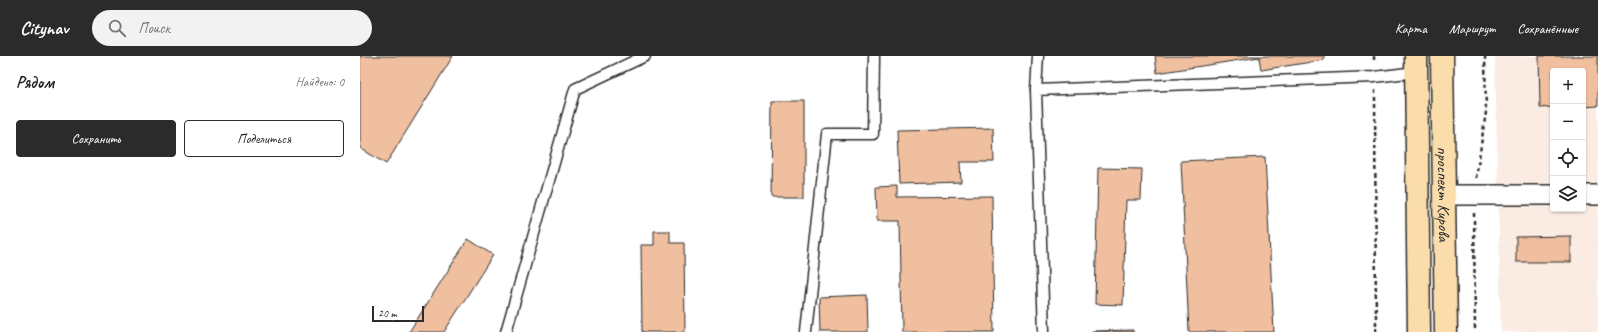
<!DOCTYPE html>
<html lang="ru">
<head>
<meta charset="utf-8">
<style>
	:root { --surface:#fff; --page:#f2f2f2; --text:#222; --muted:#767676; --line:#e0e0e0; --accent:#2b2b2b }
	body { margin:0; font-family:Caveat,sans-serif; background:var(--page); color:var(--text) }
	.controls { position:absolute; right:12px; top:12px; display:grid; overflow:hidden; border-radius:4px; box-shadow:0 1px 3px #0004 }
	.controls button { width:36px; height:36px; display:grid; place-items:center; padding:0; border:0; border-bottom:1px solid var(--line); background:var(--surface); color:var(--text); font:20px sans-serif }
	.scale { position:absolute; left:12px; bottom:10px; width:52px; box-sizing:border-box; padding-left:4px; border:2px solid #2b2b2b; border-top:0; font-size:11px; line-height:14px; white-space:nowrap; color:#2b2b2b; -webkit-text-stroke:3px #fff; paint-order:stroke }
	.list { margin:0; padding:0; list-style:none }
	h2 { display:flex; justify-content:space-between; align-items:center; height:52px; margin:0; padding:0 16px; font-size:17px }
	h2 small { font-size:13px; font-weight:400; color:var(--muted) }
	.actions { display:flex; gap:8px; padding:12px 16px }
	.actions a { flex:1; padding:9px 0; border:1px solid var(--accent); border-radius:4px; text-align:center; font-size:14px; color:var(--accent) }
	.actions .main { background:var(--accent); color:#fff }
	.icon { flex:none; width:22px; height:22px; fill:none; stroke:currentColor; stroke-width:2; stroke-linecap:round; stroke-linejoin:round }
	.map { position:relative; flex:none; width:1238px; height:276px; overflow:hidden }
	header { display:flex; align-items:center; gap:24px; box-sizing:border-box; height:56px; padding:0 20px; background:var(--accent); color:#fff }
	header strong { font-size:19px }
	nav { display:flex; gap:22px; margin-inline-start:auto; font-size:14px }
	.search { width:280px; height:36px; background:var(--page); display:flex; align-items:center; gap:10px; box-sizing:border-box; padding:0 14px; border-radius:22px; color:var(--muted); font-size:15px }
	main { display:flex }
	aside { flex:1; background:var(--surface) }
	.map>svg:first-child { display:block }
	.built { fill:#faece2; fill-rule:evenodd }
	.building { fill:#efbf9f; stroke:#2b2b2b }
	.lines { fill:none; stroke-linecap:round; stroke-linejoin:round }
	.service-casing { stroke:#2b2b2b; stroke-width:13 }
	.minor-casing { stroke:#2b2b2b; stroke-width:22 }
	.primary-casing { stroke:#2b2b2b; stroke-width:25 }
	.path { stroke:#2b2b2b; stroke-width:2.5; stroke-dasharray:4 3; stroke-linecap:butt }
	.service { stroke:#fff; stroke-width:10 }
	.minor { stroke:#fff; stroke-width:19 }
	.primary { stroke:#fbddab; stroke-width:22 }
	.labels { text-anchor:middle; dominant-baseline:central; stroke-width:3; stroke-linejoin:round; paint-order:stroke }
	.street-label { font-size:17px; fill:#2b2b2b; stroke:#fff }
</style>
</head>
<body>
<header>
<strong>Citynav</strong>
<div class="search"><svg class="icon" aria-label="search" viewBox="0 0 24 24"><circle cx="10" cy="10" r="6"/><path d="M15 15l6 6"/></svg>Поиск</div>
<nav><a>Карта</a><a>Маршрут</a><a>Сохранённые</a></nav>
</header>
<main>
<aside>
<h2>Рядом<small>Найдено: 0</small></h2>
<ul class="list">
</ul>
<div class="actions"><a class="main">Сохранить</a><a>Поделиться</a></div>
</aside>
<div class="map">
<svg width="1238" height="276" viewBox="0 0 1238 276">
	<rect width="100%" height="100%" fill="#fff"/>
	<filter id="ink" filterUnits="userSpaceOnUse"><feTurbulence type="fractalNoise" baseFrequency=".025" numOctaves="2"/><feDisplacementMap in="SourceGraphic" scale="8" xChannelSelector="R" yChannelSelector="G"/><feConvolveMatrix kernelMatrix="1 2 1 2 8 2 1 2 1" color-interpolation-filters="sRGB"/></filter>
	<g filter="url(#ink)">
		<path class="built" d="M1135 0H1238V276H1141ZM1193 15H1223V153H1193Z"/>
		<g class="building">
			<path d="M0 0H93L26 108 0 92Z"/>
			<path d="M795 0H964V4L901 14 899 1 797 17Z"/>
			<path d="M1179 0H1238V50L1223 51V15H1193V51L1180 52Z"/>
			<path d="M412 45H444V141H411Z"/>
			<path d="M633 72 634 106H600L601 126 539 128 537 74Z"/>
			<path d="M905 101 914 276H829L821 105Z"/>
			<path d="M738 112 782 113 781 144H766L763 249 735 248Z"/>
			<path d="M537 130V141L632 140 634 276H542L540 165H517L516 131Z"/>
			<path d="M294 175H310V187H324L325 276H282L281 189H294Z"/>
			<path d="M1211 180V206H1156V181Z"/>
			<path d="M108 183 133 199 84 276H49Z"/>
			<path d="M507 239 508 276H460L459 241Z"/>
			<path d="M773 274V276H732V275Z"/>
		</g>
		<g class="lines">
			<g class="service-casing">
				<g id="service">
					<path d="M676 34 678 0"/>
					<path d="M146 276 215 33 285 0"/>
					<path d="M446 276 467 78H513L514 0"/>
					<path d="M684 276 676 34 1014 21 1056 16"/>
				</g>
			</g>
			<g class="minor-casing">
				<g id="minor">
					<path d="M1083 139H1193"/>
					<path d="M1223 139H1238"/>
				</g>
			</g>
			<g class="primary-casing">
				<g id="primary">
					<path d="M1056 0 1059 276"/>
					<path id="s1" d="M1082 0 1086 276"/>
				</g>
			</g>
			<g class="path">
				<path d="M1014 0V7"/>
				<path d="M1015 34 1016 276"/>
				<path d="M1116 122 1126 56 1125 0"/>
				<path d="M1114 157 1115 276"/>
			</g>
			<use href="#service" class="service"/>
			<use href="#minor" class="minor"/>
			<use href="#primary" class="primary"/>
		</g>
	</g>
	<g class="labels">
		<g class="street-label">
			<text stroke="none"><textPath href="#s1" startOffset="138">проспект Кирова</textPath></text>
		</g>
	</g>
</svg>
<div class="controls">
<button>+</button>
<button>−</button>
<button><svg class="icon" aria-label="locate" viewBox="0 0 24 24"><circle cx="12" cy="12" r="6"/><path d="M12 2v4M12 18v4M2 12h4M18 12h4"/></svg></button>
<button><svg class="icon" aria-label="layers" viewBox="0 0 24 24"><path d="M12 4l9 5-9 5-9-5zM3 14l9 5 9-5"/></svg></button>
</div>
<div class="scale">20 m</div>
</div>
</main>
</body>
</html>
